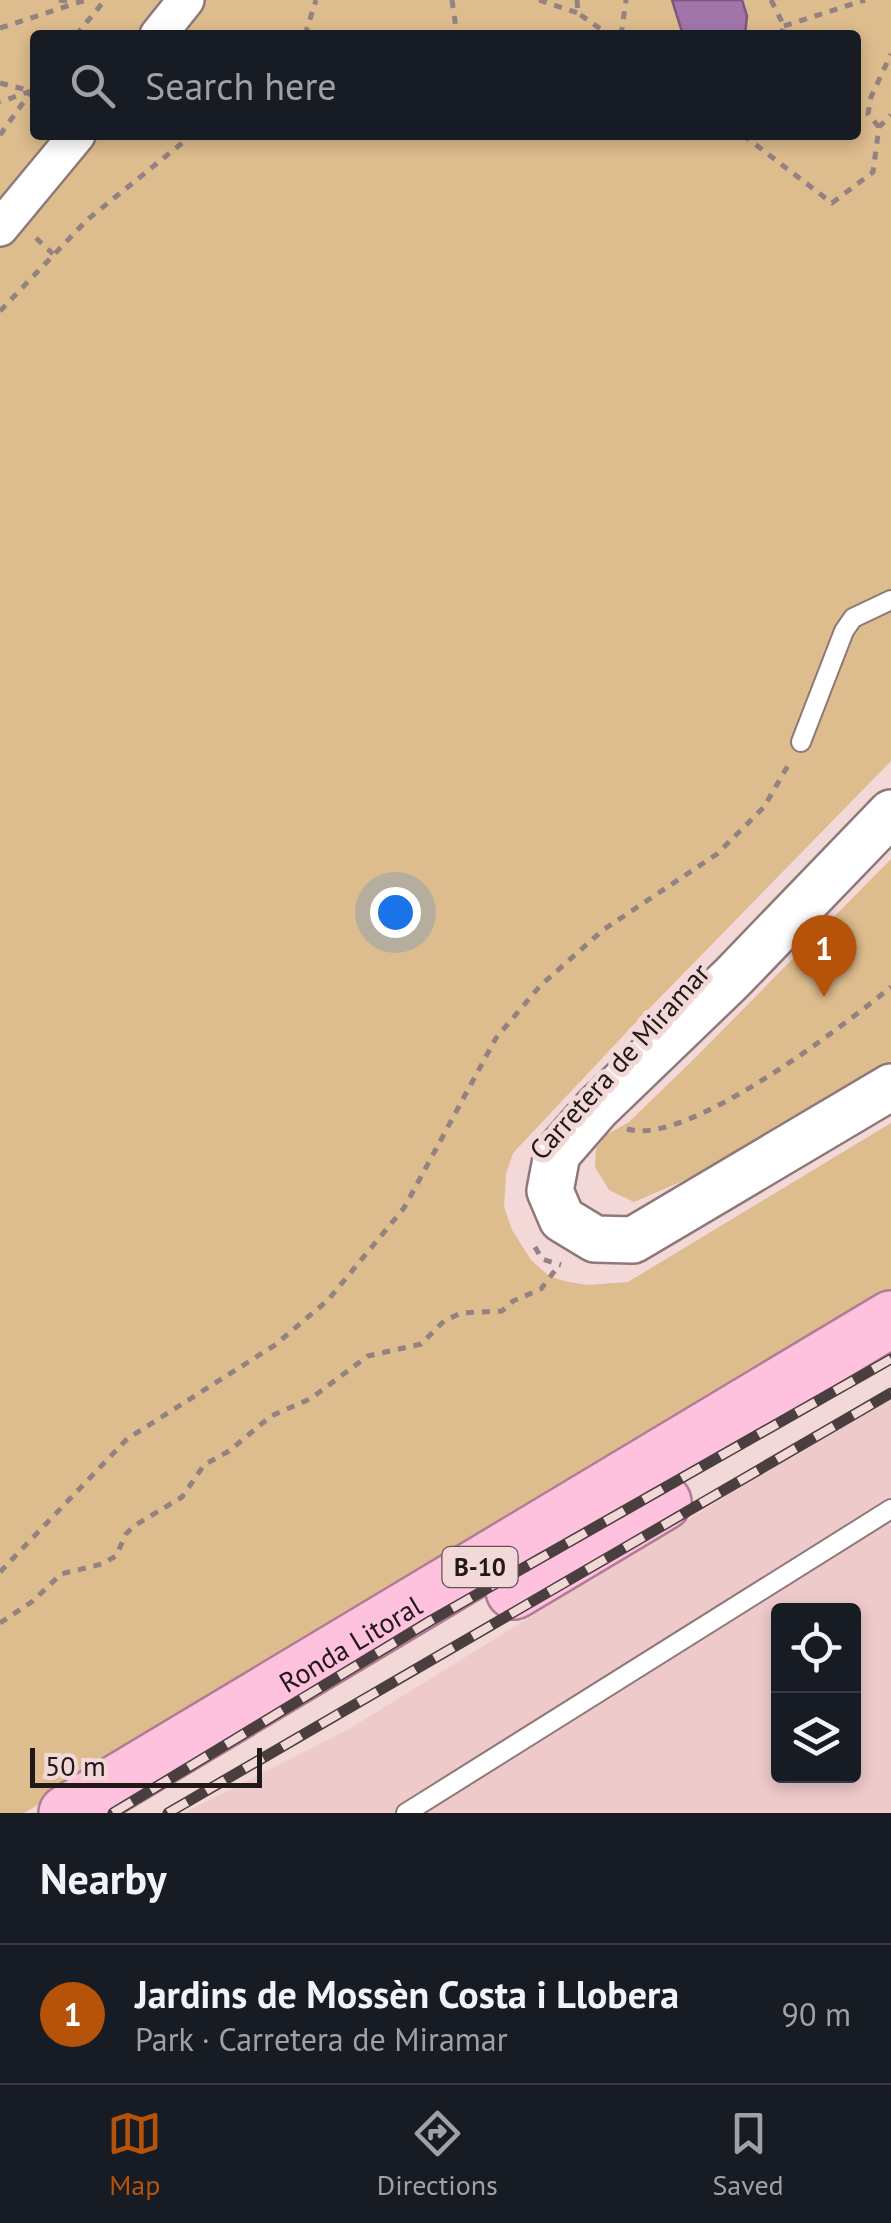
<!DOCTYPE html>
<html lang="en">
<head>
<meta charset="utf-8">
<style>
	:root { --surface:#171b24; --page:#20242c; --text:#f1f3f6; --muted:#9ea1a6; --line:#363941; --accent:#b45309 }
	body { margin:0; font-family:"PT Sans",sans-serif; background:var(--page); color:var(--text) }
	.controls { position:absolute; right:30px; bottom:30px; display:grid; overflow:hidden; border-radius:10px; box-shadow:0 5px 15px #0003 }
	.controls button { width:90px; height:90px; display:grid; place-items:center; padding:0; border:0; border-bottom:2px solid var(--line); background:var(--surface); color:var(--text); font:50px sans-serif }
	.scale { position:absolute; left:30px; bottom:25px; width:232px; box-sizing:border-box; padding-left:10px; border:5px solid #211818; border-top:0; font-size:28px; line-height:35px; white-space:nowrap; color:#211818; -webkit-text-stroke:8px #f3d8d8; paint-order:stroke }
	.you { position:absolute; left:395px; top:912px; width:35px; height:35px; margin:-25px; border:8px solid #fff; border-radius:50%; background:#1a73e8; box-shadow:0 0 0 15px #1a73e833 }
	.badge { display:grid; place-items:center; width:65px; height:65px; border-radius:50%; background:var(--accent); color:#fff; font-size:32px; font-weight:700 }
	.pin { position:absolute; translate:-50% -82px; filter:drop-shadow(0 2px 5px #0008) }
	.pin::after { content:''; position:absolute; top:52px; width:35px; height:30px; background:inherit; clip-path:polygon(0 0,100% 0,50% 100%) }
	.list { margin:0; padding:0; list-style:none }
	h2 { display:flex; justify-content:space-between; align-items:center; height:130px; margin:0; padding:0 40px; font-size:42px }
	h2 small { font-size:32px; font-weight:400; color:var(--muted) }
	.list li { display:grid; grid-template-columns:65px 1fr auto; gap:30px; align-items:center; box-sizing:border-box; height:140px; padding:0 40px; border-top:2px solid var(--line) }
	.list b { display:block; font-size:38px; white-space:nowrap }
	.list p { margin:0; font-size:32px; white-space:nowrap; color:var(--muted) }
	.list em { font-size:32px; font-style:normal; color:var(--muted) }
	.icon { flex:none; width:55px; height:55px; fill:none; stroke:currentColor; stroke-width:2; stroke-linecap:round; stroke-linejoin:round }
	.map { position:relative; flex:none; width:891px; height:1813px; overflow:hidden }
	.search { position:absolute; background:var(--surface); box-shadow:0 5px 15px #0003; left:30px; right:30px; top:30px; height:110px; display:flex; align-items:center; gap:25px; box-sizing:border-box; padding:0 35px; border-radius:10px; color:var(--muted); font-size:38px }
	.sheet { height:270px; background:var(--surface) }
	nav { display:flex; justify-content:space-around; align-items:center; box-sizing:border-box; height:140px; border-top:2px solid var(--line); background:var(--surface); font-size:28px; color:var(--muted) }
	nav a { display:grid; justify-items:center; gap:5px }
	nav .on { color:var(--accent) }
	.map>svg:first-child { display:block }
	.built { fill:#eecaca; fill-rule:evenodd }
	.green { fill:#ddbc8d }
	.water { fill:#a175aa; stroke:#7b597e; stroke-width:2.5 }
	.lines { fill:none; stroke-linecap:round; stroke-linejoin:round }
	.service-casing { stroke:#907878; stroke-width:22 }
	.minor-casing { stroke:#907878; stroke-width:40 }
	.tertiary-casing { stroke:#907878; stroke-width:50 }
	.trunk-casing { stroke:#b17d94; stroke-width:60 }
	.path { stroke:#948181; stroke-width:5; stroke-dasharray:8 8; stroke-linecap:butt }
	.service { stroke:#fff; stroke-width:18 }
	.minor { stroke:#fff; stroke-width:35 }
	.tertiary { stroke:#fff; stroke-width:45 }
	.trunk { stroke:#fec2df; stroke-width:55 }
	.rail-casing { stroke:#4a3e3e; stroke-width:11 }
	.rail { stroke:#f3d8d8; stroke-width:8; stroke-dasharray:22; stroke-linecap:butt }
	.labels { text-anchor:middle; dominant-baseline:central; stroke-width:10; stroke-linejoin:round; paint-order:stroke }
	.shield { fill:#f3d8d8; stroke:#605252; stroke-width:2.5 }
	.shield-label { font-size:25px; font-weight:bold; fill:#211818 }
	.street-label { font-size:28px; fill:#211818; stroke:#f3d8d8 }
</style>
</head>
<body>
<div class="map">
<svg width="891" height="1813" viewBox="0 0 891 1813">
	<rect width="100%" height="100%" fill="#f3d8d8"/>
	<path class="built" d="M891 1394V1813H184L349 1729ZM778 1610H854V1776H778Z"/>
	<g class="green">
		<path d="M0 0H164L139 35H35V135H856V35H158L186 0H891V761L640 1018 513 1153 506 1174 504 1207 512 1230 531 1260 549 1276 564 1281 587 1285 628 1282 891 1123V1292L759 1377 24 1813H0Z"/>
		<path d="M891 859V1061L692 1177 634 1202 609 1190 595 1167 596 1149 606 1135 629 1122 697 1056Z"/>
	</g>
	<path class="water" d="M672 0H742L747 16 745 35H683Z"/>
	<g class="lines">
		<g class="service-casing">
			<g id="service">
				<path d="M801 742 844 631 853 618 891 600"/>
				<path d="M406 1813 891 1509"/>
			</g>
		</g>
		<g class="minor-casing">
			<g id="minor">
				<path d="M158 35 186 0"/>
				<path d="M0 228 77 135"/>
			</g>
		</g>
		<g class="tertiary-casing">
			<path id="tertiary" d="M891 813 732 978 597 1108 557 1154 550 1191 562 1219 595 1239 633 1240 891 1087"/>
		</g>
		<g class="trunk-casing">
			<g id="trunk">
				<path d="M514 1591 663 1502"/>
				<path id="s1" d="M67 1813 891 1319"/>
			</g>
		</g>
		<g class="path">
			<path d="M59 0 74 2"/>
			<path d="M452 0 457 35"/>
			<path d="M539 0 578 13"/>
			<path d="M577 0 578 13 609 35"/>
			<path d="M771 0 784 26 781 35"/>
			<path d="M784 26 865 0"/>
			<path d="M0 28 86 0"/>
			<path d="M76 35 105 0"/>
			<path d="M305 35 316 0"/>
			<path d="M621 35 626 0"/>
			<path d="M0 83 31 91 0 102"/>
			<path d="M879 127 868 114 871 97 891 54"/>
			<path d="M0 135 35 86"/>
			<path d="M743 135 832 203 873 172 879 127 891 115"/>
			<path d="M36 238 53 254"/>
			<path d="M0 311 87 220 192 135"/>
			<path d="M627 1129C687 1147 843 1026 891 987"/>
			<path d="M535 1247 542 1259 561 1265"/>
			<path d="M0 1572 127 1439 275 1345 328 1300 404 1208 496 1038 540 986 603 930 717 854 764 807 790 762"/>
			<path d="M0 1623 33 1601 61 1574 102 1564 116 1556 126 1534 134 1526 182 1497 204 1465 229 1451 271 1416 310 1399 368 1356 421 1344 444 1321 461 1313 502 1311 513 1301 541 1289 559 1265"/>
		</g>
		<use href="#service" class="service"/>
		<use href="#minor" class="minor"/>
		<use href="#tertiary" class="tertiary"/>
		<use href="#trunk" class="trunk"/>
		<g class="rail-casing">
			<g id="rail">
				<path d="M113 1813 430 1621 891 1359"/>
				<path d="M168 1813 891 1393"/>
			</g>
		</g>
		<use href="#rail" class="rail"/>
	</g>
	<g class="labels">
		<rect class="shield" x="442.5" y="1547" width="75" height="40" rx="8"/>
		<g class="shield-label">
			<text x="480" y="1567">B-10</text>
		</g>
		<g class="street-label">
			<text transform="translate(619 1061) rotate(-48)">Carretera de Miramar</text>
			<text stroke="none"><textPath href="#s1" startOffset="330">Ronda Litoral</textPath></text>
		</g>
	</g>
</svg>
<div class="controls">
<button><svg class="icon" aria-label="locate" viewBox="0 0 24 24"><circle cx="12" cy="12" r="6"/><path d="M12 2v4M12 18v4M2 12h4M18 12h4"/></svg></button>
<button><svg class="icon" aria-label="layers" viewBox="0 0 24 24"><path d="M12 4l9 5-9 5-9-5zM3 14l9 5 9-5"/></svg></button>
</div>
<div class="scale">50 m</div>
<div class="you"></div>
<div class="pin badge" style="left:824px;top:997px">1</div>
<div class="search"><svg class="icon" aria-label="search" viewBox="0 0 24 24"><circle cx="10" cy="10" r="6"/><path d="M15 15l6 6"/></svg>Search here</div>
</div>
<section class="sheet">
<h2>Nearby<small></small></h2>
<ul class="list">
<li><span class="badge">1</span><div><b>Jardins de Mossèn Costa i Llobera</b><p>Park · Carretera de Miramar</p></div><em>90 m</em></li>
</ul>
</section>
<nav>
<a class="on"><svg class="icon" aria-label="map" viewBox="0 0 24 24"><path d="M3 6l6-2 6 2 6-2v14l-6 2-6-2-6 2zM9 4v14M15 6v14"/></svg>Map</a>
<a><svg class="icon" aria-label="directions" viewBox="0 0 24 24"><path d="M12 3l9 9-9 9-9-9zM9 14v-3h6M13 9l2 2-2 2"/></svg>Directions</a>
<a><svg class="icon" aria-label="saved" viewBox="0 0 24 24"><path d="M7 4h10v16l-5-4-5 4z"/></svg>Saved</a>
</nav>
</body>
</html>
